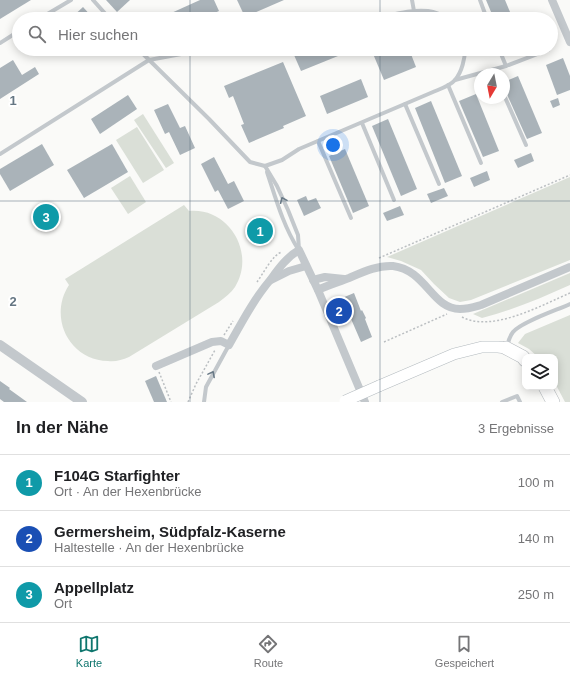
<!DOCTYPE html>
<html lang="de">
<head>
<meta charset="utf-8">
<style>
	:root { --surface:#fff; --page:#f2f2f2; --text:#202124; --muted:#757577; --line:#e0e0e0; --accent:#0f766e }
	body { margin:0; font-family:Arial,sans-serif; background:var(--page); color:var(--text) }
	.controls { position:absolute; right:12px; bottom:12px; display:grid; overflow:hidden; border-radius:8px; box-shadow:0 2px 10px #0003 }
	.controls button { width:36px; height:36px; display:grid; place-items:center; padding:0; border:0; border-bottom:1px solid var(--line); background:var(--surface); color:var(--text); font:20px sans-serif }
	.compass { position:absolute; left:474px; top:68px; width:36px; height:36px; border-radius:50%; background:var(--surface); box-shadow:0 2px 10px #0003; rotate:190deg }
	.you { position:absolute; left:333px; top:145px; width:14px; height:14px; margin:-10px; border:3px solid #fff; border-radius:50%; background:#1a73e8; box-shadow:0 0 0 6px #1a73e833 }
	.badge { display:grid; place-items:center; width:26px; height:26px; border-radius:50%; background:var(--accent); color:#fff; font-size:13px; font-weight:700 }
	.pin { position:absolute; translate:-50% -50%; border:2px solid #fff; box-shadow:0 1px 4px #0006 }
	.list { margin:0; padding:0; list-style:none }
	h2 { display:flex; justify-content:space-between; align-items:center; height:52px; margin:0; padding:0 16px; font-size:17px }
	h2 small { font-size:13px; font-weight:400; color:var(--muted) }
	.list li { display:grid; grid-template-columns:26px 1fr auto; gap:12px; align-items:center; box-sizing:border-box; height:56px; padding:0 16px; border-top:1px solid var(--line) }
	.list b { display:block; font-size:15px; white-space:nowrap }
	.list p { margin:0; font-size:13px; white-space:nowrap; color:var(--muted) }
	.list em { font-size:13px; font-style:normal; color:var(--muted) }
	.icon { flex:none; width:22px; height:22px; fill:none; stroke:currentColor; stroke-width:2; stroke-linecap:round; stroke-linejoin:round }
	.map { position:relative; flex:none; width:570px; height:402px; overflow:hidden }
	.search { position:absolute; background:var(--surface); box-shadow:0 2px 10px #0003; left:12px; right:12px; top:12px; height:44px; display:flex; align-items:center; gap:10px; box-sizing:border-box; padding:0 14px; border-radius:22px; color:var(--muted); font-size:15px }
	.sheet { height:220px; background:var(--surface) }
	nav { display:flex; justify-content:space-around; align-items:center; box-sizing:border-box; height:56px; border-top:1px solid var(--line); background:var(--surface); font-size:11px; color:var(--muted) }
	nav a { display:grid; justify-items:center; gap:2px }
	nav .on { color:var(--accent) }
	.map>svg:first-child { display:block }
	.green { fill:#dadfd7 }
	.building { fill:#aab3b9 }
	.lines { fill:none; stroke-linecap:round; stroke-linejoin:round }
	.secondary-casing { stroke:#b3babf; stroke-width:12 }
	.trunk-casing { stroke:#b4b9bd; stroke-width:14 }
	.path { stroke:#bbbfc2; stroke-width:1.5; stroke-dasharray:2 2; stroke-linecap:butt }
	.service { stroke:#c3c8cc; stroke-width:4 }
	.minor { stroke:#c3c8cc; stroke-width:8 }
	.tertiary { stroke:#c3c8cc; stroke-width:10 }
	.secondary { stroke:#fff; stroke-width:11 }
	.trunk { stroke:#fff; stroke-width:13 }
	.secondary-bridge-casing { stroke:#b3babf; stroke-width:12; stroke-linecap:butt }
	.secondary-bridge { stroke:#fff; stroke-width:11 }
	.oneway { stroke:#6a7a87 }
	.grid { fill:none; stroke:#657683; stroke-width:1; stroke-opacity:0.55 }
	.grid-label { font-size:13px; text-anchor:middle; font-weight:bold; fill:#657683; stroke:#fff; stroke-width:4; stroke-linejoin:round; paint-order:stroke }
</style>
</head>
<body>
<div class="map">
<svg width="570" height="402" viewBox="0 0 570 402">
	<rect width="100%" height="100%" fill="#fafaf8"/>
	<g class="green">
		<path d="M143 114 174 163 166 168 134 120Z"/>
		<path d="M137 127 164 170 143 183 116 140Z"/>
		<path d="M130 176 146 202 128 214 111 188Z"/>
		<path d="M570 177V260L471 300 460 302 449 298 434 284 421 270 401 261 387 257Z"/>
		<path d="M184 205 189 211C229 207 256 253 235 287 231 293 225 297 219 302L129 357C122 360 115 362 108 361 69 360 48 317 69 285L65 279Z"/>
		<path d="M570 273V285C541 298 513 310 482 318L473 314Z"/>
		<path d="M570 315V402H565L555 383V357H538L529 349 518 343 525 334Z"/>
	</g>
	<g class="building">
		<path d="M0 0H31L0 19Z"/>
		<path d="M106 0H130L117 12Z"/>
		<path d="M200 0H214L219 11 201 19H158Z"/>
		<path d="M237 0H284L245 17Z"/>
		<path d="M486 0H505L513 19H494Z"/>
		<path d="M83 7 94 19H70Z"/>
		<path d="M308 49H341L343 54 301 71 294 55Z"/>
		<path d="M371 49H409L416 67 384 80Z"/>
		<path d="M563 58 570 76V90L557 95 546 65Z"/>
		<path d="M13 60 22 75 35 67 39 74 0 99V68Z"/>
		<path d="M283 62 306 116 283 126 284 128 249 143 241 125 244 124 233 96 229 98 224 86Z"/>
		<path d="M518 76 542 133 527 139 504 88V82Z"/>
		<path d="M361 79 368 97 327 114 320 96Z"/>
		<path d="M476 94 499 151 483 157 459 101Z"/>
		<path d="M128 95 137 109 100 134 91 119Z"/>
		<path d="M558 98 560 105 553 108 550 101Z"/>
		<path d="M431 101 462 176 445 183 415 108Z"/>
		<path d="M168 104 180 128 185 126 195 148 180 155 169 132 165 134 154 110Z"/>
		<path d="M388 119 417 189 401 196 372 126Z"/>
		<path d="M42 144 54 165 10 191 0 174V169Z"/>
		<path d="M112 144 128 172 84 198 67 170Z"/>
		<path d="M345 149 369 206 353 213 329 156Z"/>
		<path d="M531 153 534 161 518 168 514 160Z"/>
		<path d="M214 157 228 184 234 181 244 201 228 209 218 190 215 192 201 164Z"/>
		<path d="M487 171 490 180 474 187 470 178Z"/>
		<path d="M444 188 448 196 431 203 427 194Z"/>
		<path d="M306 196 308 201 316 198 321 208 304 216 297 200Z"/>
		<path d="M400 206 404 215 387 221 383 213Z"/>
		<path d="M354 293 361 311 362 310 366 318 365 319 372 337 361 342 342 298Z"/>
		<path d="M156 376 167 402H154L145 381Z"/>
		<path d="M0 381 10 388 9 389 27 402H4L0 399Z"/>
	</g>
	<g class="lines">
		<g class="secondary-casing">
			<path id="secondary" d="M379 386 454 354 482 347H498L506 348"/>
		</g>
		<g class="trunk-casing">
			<g id="trunk">
				<path d="M506 348 523 357 525 360"/>
				<path d="M545 387 553 402"/>
			</g>
		</g>
		<g class="path">
			<path d="M379 258 570 175"/>
			<path d="M257 282C263 274 273 254 282 252"/>
			<path d="M462 317C492 333 542 305 570 293"/>
			<path d="M224 335 233 321"/>
			<path d="M384 342 447 314"/>
			<path d="M159 372 171 402"/>
			<path d="M188 402 196 384 215 350"/>
		</g>
		<g class="service">
			<path d="M93 0 110 19"/>
			<path d="M412 0 414 11"/>
			<path d="M480 0 487 19"/>
			<path d="M39 19 71 0"/>
			<path d="M371 19C389 16 409 9 428 11 435 12 442 15 448 19"/>
			<path d="M0 43 19 31"/>
			<path d="M138 49 209 119 250 162 265 166 282 160 299 149 433 92C440 89 450 86 455 80 462 72 465 58 465 49"/>
			<path d="M499 49 506 66"/>
			<path d="M455 80 506 66 548 50"/>
			<path d="M448 85 481 163"/>
			<path d="M504 95 526 145"/>
			<path d="M405 104 439 184"/>
			<path d="M362 123 394 200"/>
			<path d="M318 141 351 218"/>
			<path d="M0 154 149 60 208 49"/>
			<path d="M265 166 277 186 288 210 298 235 299 250"/>
			<path d="M267 172C276 199 283 225 298 249"/>
			<path d="M507 347C508 342 510 336 513 332 521 322 557 310 570 304"/>
			<path d="M204 402 206 387 229 345"/>
			<path d="M502 402 517 396 520 402"/>
		</g>
		<g class="minor">
			<path d="M552 0 570 42"/>
			<path d="M271 280 289 271 306 266"/>
			<path d="M313 280 325 277 344 279"/>
			<path d="M318 290C328 285 339 282 349 278 363 272 378 265 393 266 426 270 432 309 460 309 468 309 474 307 481 305L570 267"/>
			<path d="M156 366 212 342 221 341 229 345C242 322 254 299 271 279 279 268 287 257 299 250L318 290 365 402"/>
		</g>
		<path class="tertiary" d="M0 345 82 402"/>
		<use href="#secondary" class="secondary"/>
		<use href="#trunk" class="trunk"/>
		<g class="secondary-bridge-casing">
			<path id="secondary-bridge" d="M345 401 379 386"/>
		</g>
		<use href="#secondary-bridge" class="secondary-bridge"/>
	</g>
	<defs><path id="oneway-chevron" d="M-2-3.5L2.5 0L-2 3.5" fill="none" stroke-width="1.6" stroke-linecap="round" stroke-linejoin="round"/></defs>
	<g class="oneway">
		<use href="#oneway-chevron" transform="translate(283 200) rotate(-114)"/>
		<use href="#oneway-chevron" transform="translate(212 374) rotate(-62)"/>
	</g>
	<path class="grid" d="M190 0V19M380 0V19M190 49V402M380 49V402M0 201H570"/>
	<g class="grid-label">
		<text x="13" y="105">1</text>
		<text x="13" y="306">2</text>
	</g>
</svg>
<div class="controls">
<button><svg class="icon" aria-label="layers" viewBox="0 0 24 24"><path d="M12 4l9 5-9 5-9-5zM3 14l9 5 9-5"/></svg></button>
</div>
<svg class="compass" viewBox="-18 -18 36 36"><path d="M0-13l5 13h-10z" fill="#e53935"/><path d="M0 13l5-13h-10z" fill="#757577"/></svg>
<div class="you"></div>
<div class="pin badge" style="left:260px;top:231px;background:#0f9aa8">1</div>
<div class="pin badge" style="left:339px;top:311px;background:#1a4fb4">2</div>
<div class="pin badge" style="left:46px;top:217px;background:#0f9aa8">3</div>
<div class="search"><svg class="icon" aria-label="search" viewBox="0 0 24 24"><circle cx="10" cy="10" r="6"/><path d="M15 15l6 6"/></svg>Hier suchen</div>
</div>
<section class="sheet">
<h2>In der Nähe<small>3 Ergebnisse</small></h2>
<ul class="list">
<li><span class="badge" style="background:#0f9aa8">1</span><div><b>F104G Starfighter</b><p>Ort · An der Hexenbrücke</p></div><em>100 m</em></li>
<li><span class="badge" style="background:#1a4fb4">2</span><div><b>Germersheim, Südpfalz-Kaserne</b><p>Haltestelle · An der Hexenbrücke</p></div><em>140 m</em></li>
<li><span class="badge" style="background:#0f9aa8">3</span><div><b>Appellplatz</b><p>Ort</p></div><em>250 m</em></li>
</ul>
</section>
<nav>
<a class="on"><svg class="icon" aria-label="map" viewBox="0 0 24 24"><path d="M3 6l6-2 6 2 6-2v14l-6 2-6-2-6 2zM9 4v14M15 6v14"/></svg>Karte</a>
<a><svg class="icon" aria-label="directions" viewBox="0 0 24 24"><path d="M12 3l9 9-9 9-9-9zM9 14v-3h6M13 9l2 2-2 2"/></svg>Route</a>
<a><svg class="icon" aria-label="saved" viewBox="0 0 24 24"><path d="M7 4h10v16l-5-4-5 4z"/></svg>Gespeichert</a>
</nav>
</body>
</html>
